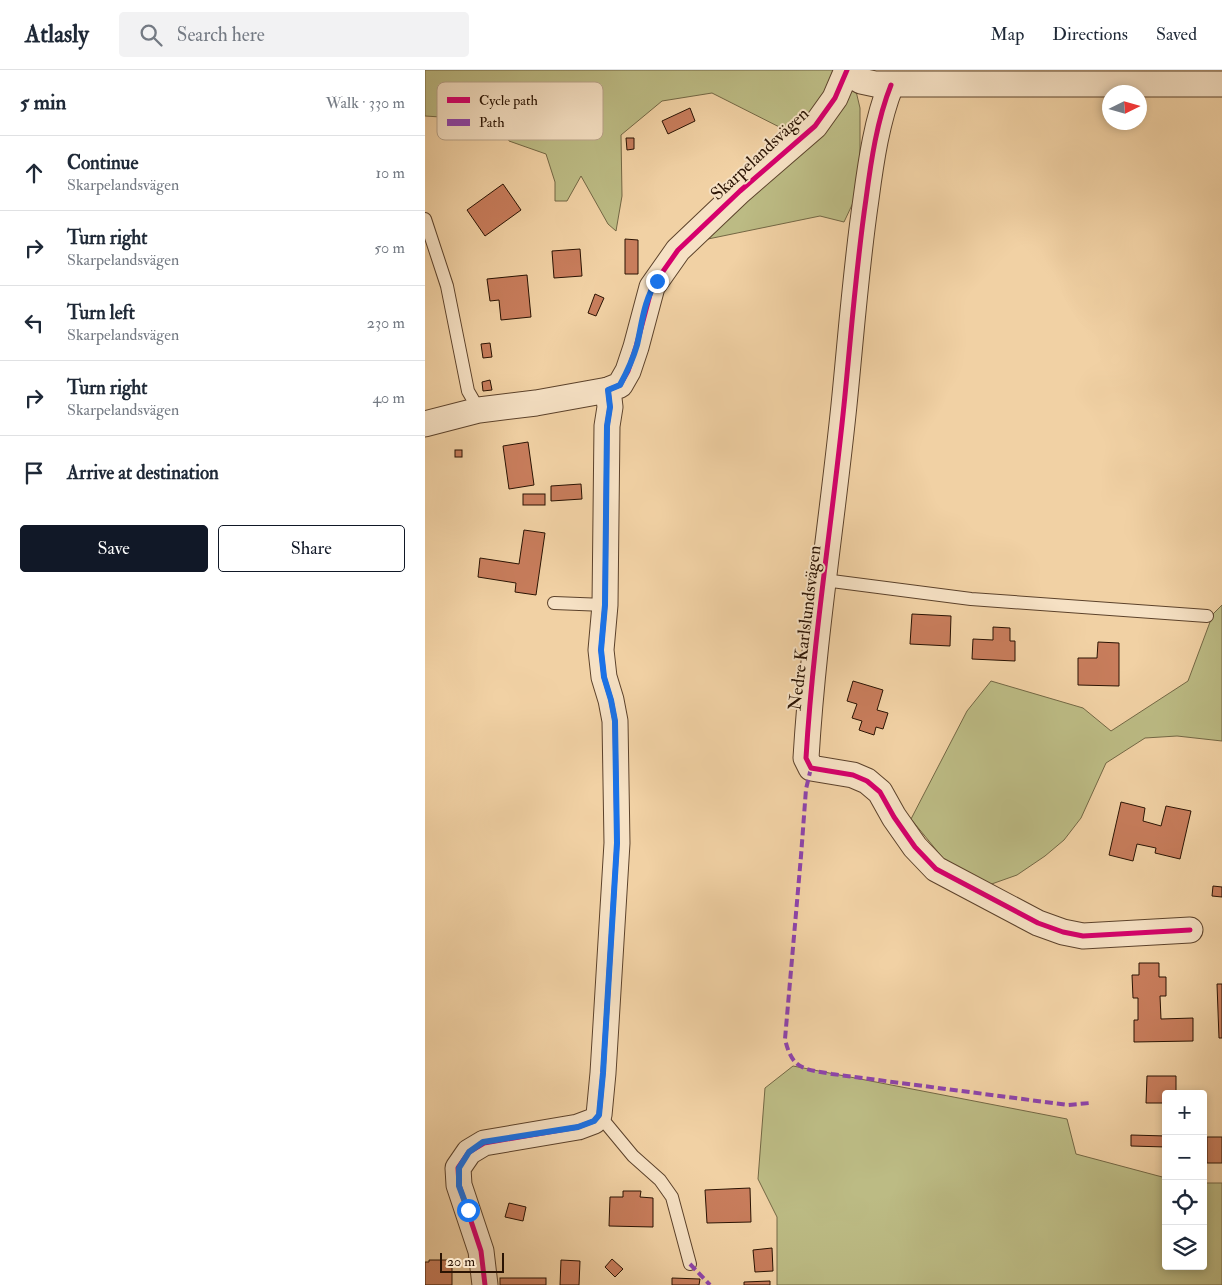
<!DOCTYPE html>
<html lang="en">
<head>
<meta charset="utf-8">
<style>
	:root { --surface:#fff; --page:#f2f2f3; --text:#1f2937; --muted:#747a83; --line:#e0e1e3; --accent:#111827 }
	body { margin:0; font-family:"IM FELL Double Pica",serif; background:var(--page); color:var(--text) }
	.controls { position:absolute; right:15px; bottom:15px; display:grid; overflow:hidden; border-radius:5px; box-shadow:0 2px 8px #0003 }
	.controls button { width:45px; height:45px; display:grid; place-items:center; padding:0; border:0; border-bottom:1px solid var(--line); background:var(--surface); color:var(--text); font:25px sans-serif }
	.compass { position:absolute; left:677px; top:15px; width:45px; height:45px; border-radius:50%; background:var(--surface); box-shadow:0 2px 8px #0003; rotate:85deg }
	.scale { position:absolute; left:15px; bottom:12px; width:64px; box-sizing:border-box; padding-left:5px; border:2px solid #2a1303; border-top:0; font-size:14px; line-height:18px; white-space:nowrap; color:#2a1303; -webkit-text-stroke:4px #f6e1c4; paint-order:stroke }
	.stop { position:absolute; width:15px; height:15px; margin:-11px; border:4px solid #1a73e8; border-radius:50%; background:#fff }
	.stop.end { background:#1a73e8; border-color:#fff; box-shadow:0 1px 5px #0008 }
	.list { margin:0; padding:0; list-style:none }
	h2 { display:flex; justify-content:space-between; align-items:center; height:65px; margin:0; padding:0 20px; font-size:21px }
	h2 small { font-size:16px; font-weight:400; color:var(--muted) }
	.list li { display:grid; grid-template-columns:32px 1fr auto; gap:15px; align-items:center; box-sizing:border-box; height:75px; padding:0 20px; border-top:1px solid var(--line) }
	.list b { display:block; font-size:19px; white-space:nowrap }
	.list p { margin:0; font-size:16px; white-space:nowrap; color:var(--muted) }
	.list em { font-size:16px; font-style:normal; color:var(--muted) }
	.actions { display:flex; gap:10px; padding:15px 20px }
	.actions a { flex:1; padding:11px 0; border:1px solid var(--accent); border-radius:5px; text-align:center; font-size:18px; color:var(--accent) }
	.actions .main { background:var(--accent); color:#fff }
	.icon { flex:none; width:28px; height:28px; fill:none; stroke:currentColor; stroke-width:2; stroke-linecap:round; stroke-linejoin:round }
	.map { position:relative; flex:none; width:797px; height:1215px; overflow:hidden }
	header { display:flex; align-items:center; gap:30px; box-sizing:border-box; height:70px; padding:0 25px; background:var(--surface); border-bottom:1px solid var(--line) }
	header strong { font-size:24px }
	nav { display:flex; gap:28px; margin-inline-start:auto; font-size:18px }
	.search { width:350px; height:45px; background:var(--page); display:flex; align-items:center; gap:12px; box-sizing:border-box; padding:0 18px; border-radius:5px; color:var(--muted); font-size:19px }
	main { display:flex }
	aside { flex:1; background:var(--surface) }
	.map>svg:first-child { display:block }
	.green { fill:#bcbb84; stroke:#736744 }
	.building { fill:#c87d5c; stroke:#2a1303 }
	.lines { fill:none; stroke-linecap:round; stroke-linejoin:round }
	.lane-casing { stroke:#5c422b; stroke-width:14 }
	.street-casing { stroke:#5c422b; stroke-width:27 }
	.lane { stroke:#f6e1c4; stroke-width:12 }
	.street { stroke:#f6e1c4; stroke-width:25 }
	.quiet { stroke:#8e44ad; stroke-width:4; stroke-dasharray:8 4; stroke-linecap:butt }
	.cycleway-casing { stroke:#f6e1c4; stroke-width:8 }
	.cycleway { stroke:#d6006c; stroke-width:5 }
	.route { stroke:#1a73e8; stroke-width:6 }
	.labels { text-anchor:middle; dominant-baseline:central; stroke-width:4; stroke-linejoin:round; paint-order:stroke }
	.street-label { font-size:18px; fill:#2a1303; stroke:#f6e1c4 }
	.key { fill:#f6e1c4; stroke:#b9a38a; stroke-width:1 }
	.key-label { font-size:14px; fill:#2a1303 }
</style>
</head>
<body>
<header>
<strong>Atlasly</strong>
<div class="search"><svg class="icon" aria-label="search" viewBox="0 0 24 24"><circle cx="10" cy="10" r="6"/><path d="M15 15l6 6"/></svg>Search here</div>
<nav><a>Map</a><a>Directions</a><a>Saved</a></nav>
</header>
<main>
<aside>
<h2>5 min<small>Walk · 330 m</small></h2>
<ul class="list">
<li><svg class="icon" aria-label="ahead" viewBox="0 0 24 24"><path d="M12 20V5M6 11l6-6 6 6"/></svg><div><b>Continue</b><p>Skarpelandsvägen</p></div><em>10 m</em></li>
<li><svg class="icon" aria-label="right" viewBox="0 0 24 24"><path d="M7 20v-9h11M14 6l5 5-5 5"/></svg><div><b>Turn right</b><p>Skarpelandsvägen</p></div><em>50 m</em></li>
<li><svg class="icon" aria-label="left" viewBox="0 0 24 24"><path d="M17 20v-9H6M10 6l-5 5 5 5"/></svg><div><b>Turn left</b><p>Skarpelandsvägen</p></div><em>230 m</em></li>
<li><svg class="icon" aria-label="right" viewBox="0 0 24 24"><path d="M7 20v-9h11M14 6l5 5-5 5"/></svg><div><b>Turn right</b><p>Skarpelandsvägen</p></div><em>40 m</em></li>
<li><svg class="icon" aria-label="arrive" viewBox="0 0 24 24"><path d="M6 21V4h12l-3 4 3 4H6"/></svg><div><b>Arrive at destination</b></div></li>
</ul>
<div class="actions"><a class="main">Save</a><a>Share</a></div>
</aside>
<div class="map">
<svg width="797" height="1215" viewBox="0 0 797 1215">
	<rect width="100%" height="100%" fill="#f1d1a4"/>
	<filter id="stains"><feTurbulence type="fractalNoise" baseFrequency=".004" numOctaves="4"/><feColorMatrix values="0 0 0 0 .2 0 0 0 0 .09 0 0 0 0 .02 0 0 0 .5 -.17"/></filter>
	<radialGradient id="worn" r=".72"><stop offset=".6" stop-color="#630" stop-opacity="0"/><stop offset="1" stop-color="#630" stop-opacity=".3"/></radialGradient>
	<g class="green">
		<path d="M0 0H426L435 38V118L419 152 395 146 283 169 294 155 388 74 287 23 237 31 196 65 197 126 191 161 183 154 156 106 142 131H130V112L121 84 84 71 78 51 0 46Z"/>
		<path d="M797 535V671L752 666 720 668 681 693 656 748 639 770 620 786 592 805 561 816 530 803 486 749 542 641 566 611 658 638 686 661 763 611 788 544Z"/>
		<path d="M368 996 642 1049 651 1084 741 1108V1196H778V1113H797V1215H352V1147L333 1109 340 1018Z"/>
	</g>
	<g class="building">
		<path d="M265 38 270 51 243 64 237 51Z"/>
		<path d="M201 68H209V79L202 80Z"/>
		<path d="M78 114 96 140 60 166 42 140Z"/>
		<path d="M200 169 213 170V204H200Z"/>
		<path d="M155 179 157 206 129 208 127 181Z"/>
		<path d="M102 205 106 247 76 250 74 230 65 231 62 209Z"/>
		<path d="M170 224 179 228 171 246 163 243Z"/>
		<path d="M65 273 67 287 58 288 56 274Z"/>
		<path d="M65 310 67 320 58 321 57 312Z"/>
		<path d="M103 372 109 415 84 419 78 376Z"/>
		<rect x="30" y="380" width="7" height="7"/>
		<path d="M156 414 157 429 126 431V416Z"/>
		<rect x="98" y="424" width="22" height="11"/>
		<path d="M99 460 120 463 111 525 90 522 91 513 53 507 55 488 94 494Z"/>
		<path d="M487 544 526 546 525 576 485 574Z"/>
		<path d="M568 557 585 558V571H590V591L547 589 548 569 568 570Z"/>
		<path d="M673 572 694 573V616L653 615V588H672Z"/>
		<path d="M428 611 458 620 452 640 463 643 458 659 451 657 449 665 434 660 437 651 427 648 432 634 422 631Z"/>
		<path d="M696 732 720 738 718 751 736 756 741 736 766 741 755 789 730 783 731 778 712 774 708 791 684 785Z"/>
		<path d="M788 816 797 817V827L787 826Z"/>
		<path d="M714 893H734V907H741V926H735L736 949 768 948V971L709 972V950H713V928H708L707 905H714Z"/>
		<path d="M792 914H797V968H794Z"/>
		<path d="M722 1006H751V1024H741V1033H721Z"/>
		<path d="M706 1065 741 1066V1077L706 1076Z"/>
		<rect x="782" y="1067" width="15" height="26"/>
		<path d="M325 1118 326 1152 282 1153 280 1120Z"/>
		<path d="M198 1121H216L215 1127 228 1128V1157L184 1156 185 1127H198Z"/>
		<path d="M84 1133 101 1137 98 1151 80 1147Z"/>
		<path d="M347 1178 348 1201 330 1202 328 1180Z"/>
		<path d="M187 1189 198 1199 190 1207 180 1197Z"/>
		<path d="M4 1190H27V1215H0V1192H4Z"/>
		<path d="M136 1190 155 1191 154 1215H135Z"/>
		<rect x="75" y="1208" width="46" height="7"/>
		<path d="M247 1208 275 1209 274 1215H247Z"/>
		<path d="M345 1211V1215H319V1212Z"/>
	</g>
	<g class="lines">
		<g class="lane-casing">
			<g id="lane">
				<path d="M0 149 22 216 43 321 54 340"/>
				<path d="M399 510 546 529 782 546"/>
				<path d="M129 533 180 535"/>
				<path d="M174 1045 208 1086 235 1110 247 1127 265 1194"/>
			</g>
		</g>
		<g class="street-casing">
			<g id="street">
				<path d="M422 3 436 11 450 14H797"/>
				<path d="M466 15C452 50 446 91 441 129 431 197 426 266 419 335 407 453 388 570 381 688L386 698 428 705 442 711 455 722 469 747 490 777 511 799 613 853 638 862 658 866 765 860"/>
				<path d="M0 354 54 340 111 333 183 320"/>
				<path d="M60 1215 56 1181 34 1115 33 1098 44 1082 59 1073 153 1057 169 1051 174 1045 178 1003 192 773 190 651 186 630 179 607 176 580 180 535 182 356 185 337 183 320 195 315 203 301 211 277 227 217 253 180 315 121 390 56 410 28 422 0"/>
			</g>
		</g>
		<use href="#lane" class="lane"/>
		<use href="#street" class="street"/>
		<g class="quiet">
			<path d="M386 698 381 719 376 786 360 969C367 1000 379 999 407 1004L643 1035 665 1033"/>
			<path d="M265 1194 285 1215"/>
		</g>
		<g class="cycleway-casing">
			<g id="cycleway">
				<path d="M466 15C452 50 446 91 441 129 431 197 426 266 419 335 407 453 388 570 381 688L386 698 428 705 442 711 455 722 469 747 490 777 511 799 613 853 638 862 658 866 765 860"/>
				<path d="M60 1215 56 1181 34 1115 33 1098 44 1082 59 1073 153 1057 169 1051 174 1045 178 1003 192 773 190 651 186 630 179 607 176 580 180 535 182 356 185 337 183 320 195 315 203 301 211 277 227 217 253 180 315 121 390 56 410 28 422 0"/>
			</g>
		</g>
		<use href="#cycleway" class="cycleway"/>
	</g>
	<g class="lines">
		<path class="route" d="M43 1140 34 1116V1098L44 1082 58 1072 153 1057 169 1051 174 1045 178 1003 192 773 190 651 186 630 179 607 176 580 180 535 182 356 185 337 183 320 195 315C202 302 208 289 212 275 217 254 219 229 232 211"/>
	</g>
	<g class="labels">
		<g class="street-label">
			<text transform="translate(335 84) rotate(-43)">Skarpelandsvägen</text>
			<text transform="translate(380 558) rotate(-83)">Nedre Karlslundsvägen</text>
		</g>
	</g>
	<rect x="12" y="12" width="166" height="58" rx="8" class="key"/>
	<rect x="22" y="27" width="23" height="6" fill="#d6006c"/>
	<rect x="22" y="49" width="23" height="7" fill="#8e44ad"/>
	<g class="key-label">
		<text x="54" y="35">Cycle path</text>
		<text x="54" y="57">Path</text>
	</g>
	<rect width="100%" height="100%" filter="url(#stains)"/>
	<rect width="100%" height="100%" fill="url(#worn)"/>
</svg>
<div class="controls">
<button>+</button>
<button>−</button>
<button><svg class="icon" aria-label="locate" viewBox="0 0 24 24"><circle cx="12" cy="12" r="6"/><path d="M12 2v4M12 18v4M2 12h4M18 12h4"/></svg></button>
<button><svg class="icon" aria-label="layers" viewBox="0 0 24 24"><path d="M12 4l9 5-9 5-9-5zM3 14l9 5 9-5"/></svg></button>
</div>
<svg class="compass" viewBox="-18 -18 36 36"><path d="M0-13l5 13h-10z" fill="#e53935"/><path d="M0 13l5-13h-10z" fill="#747a83"/></svg>
<div class="scale">20 m</div>
<div class="stop" style="left:43px;top:1140px"></div>
<div class="stop end" style="left:232px;top:211px"></div>
</div>
</main>
</body>
</html>
